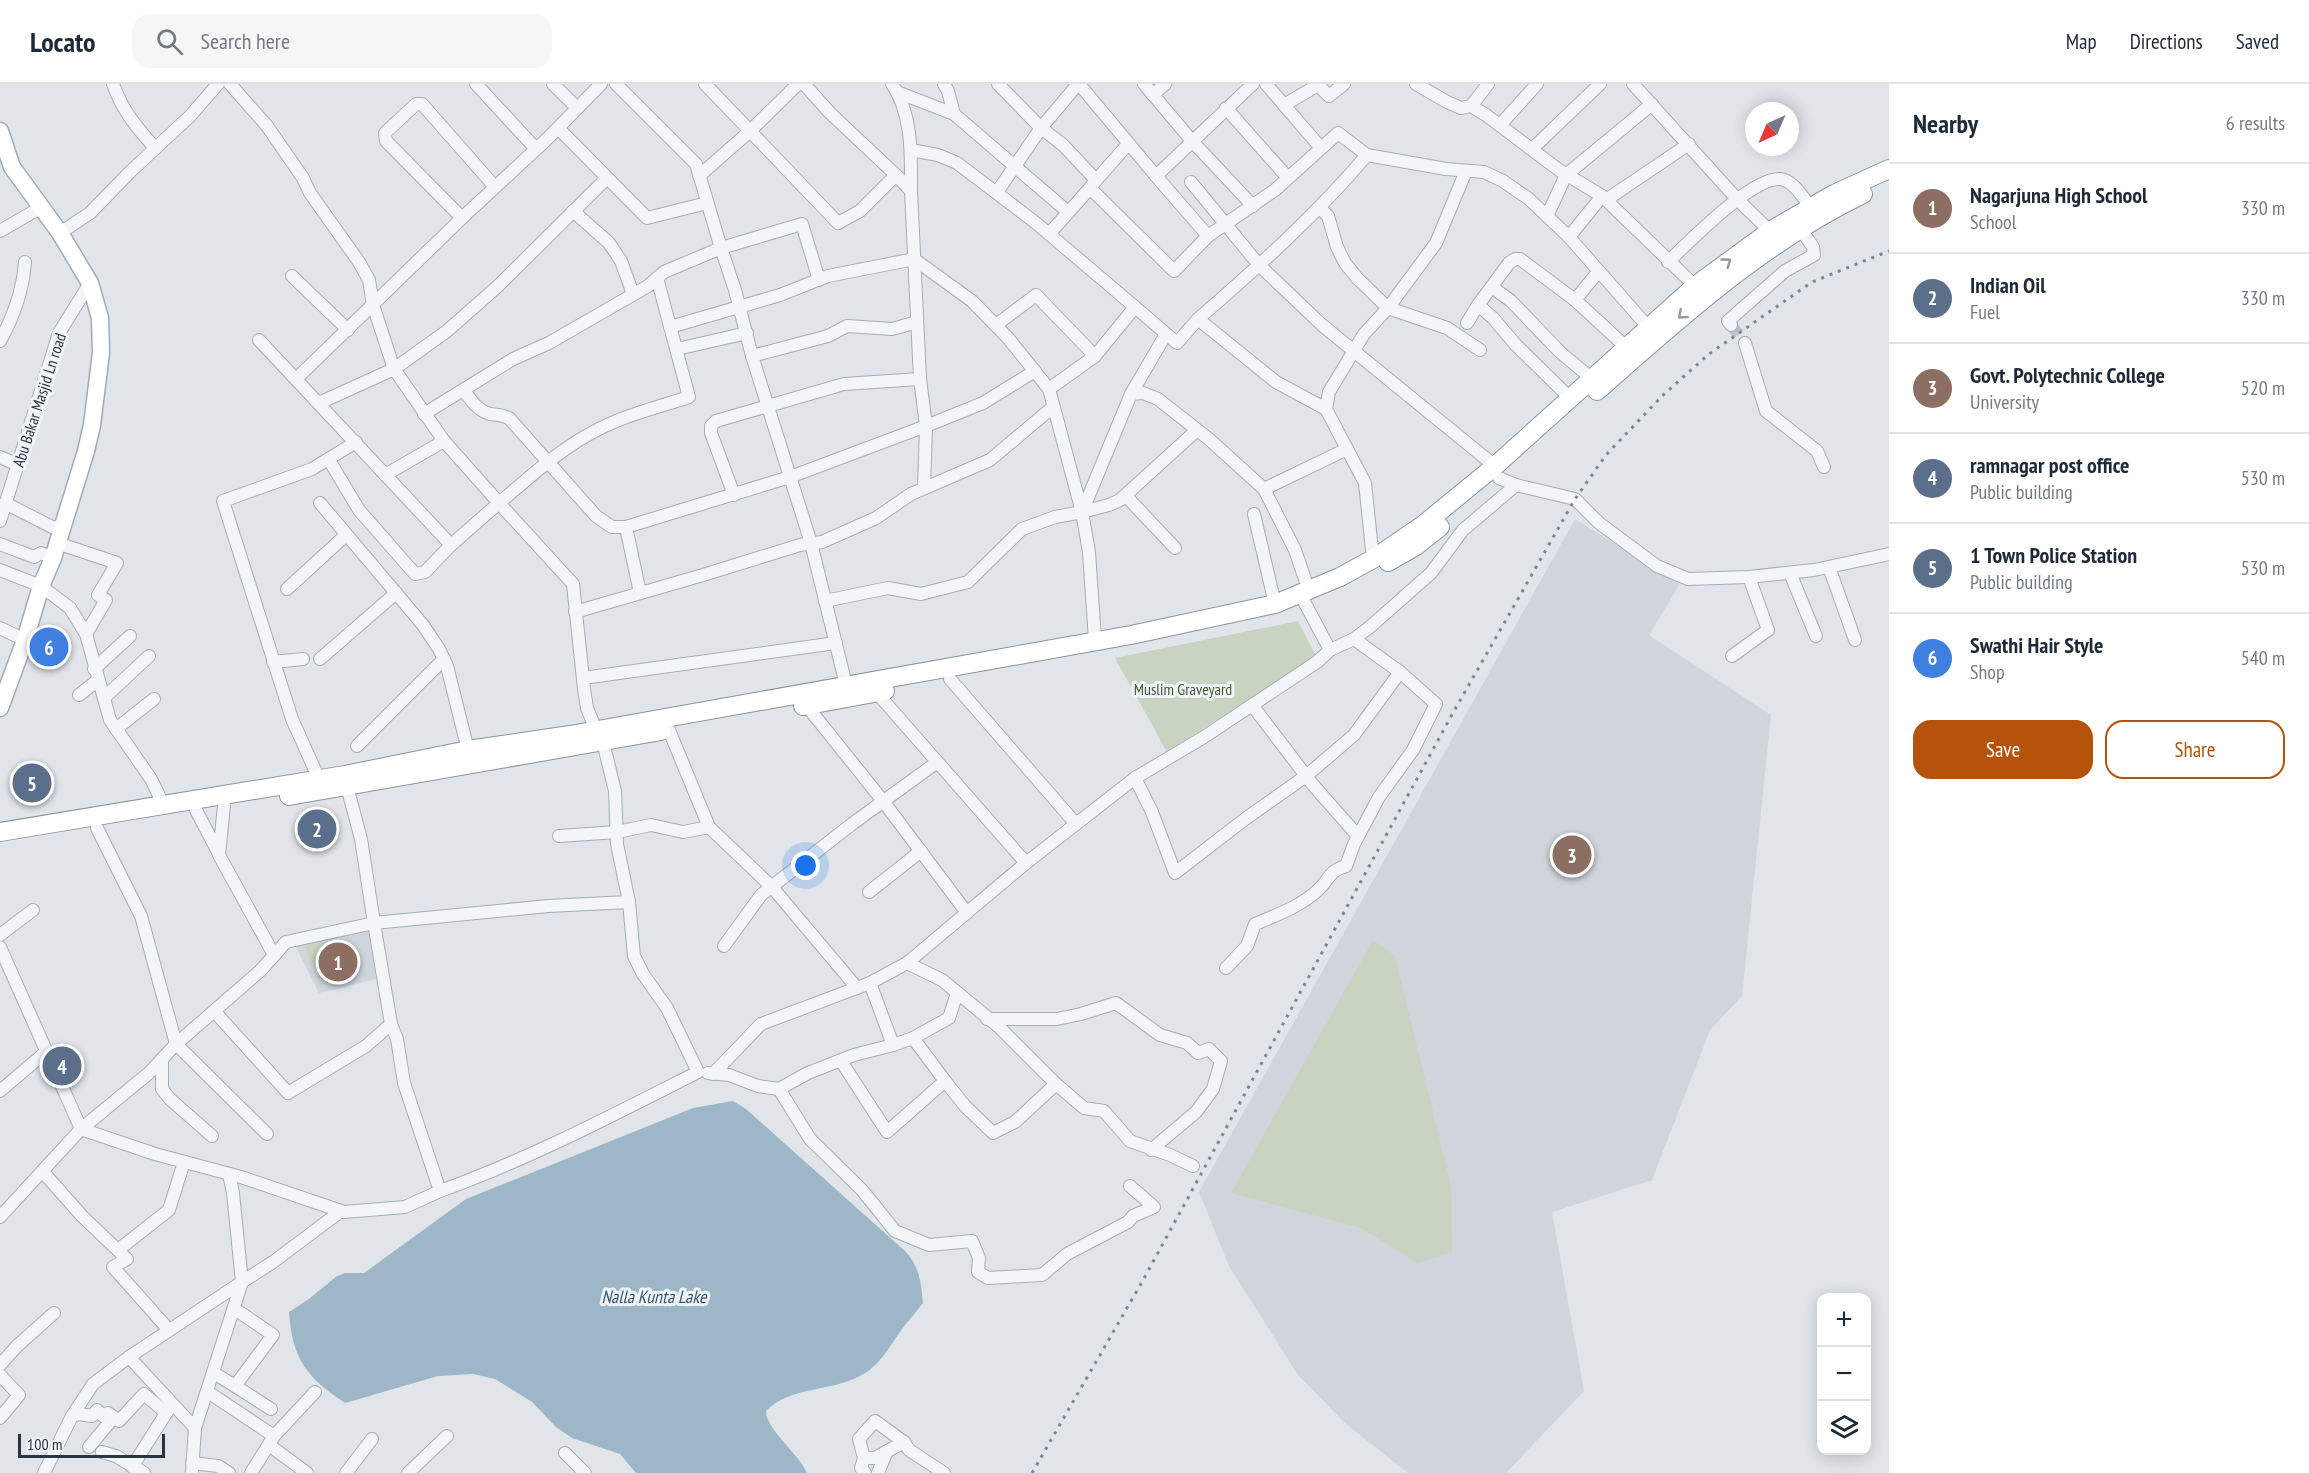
<!DOCTYPE html>
<html lang="en">
<head>
<meta charset="utf-8">
<style>
	:root { --surface:#fff; --page:#f6f6f7; --text:#1f2937; --muted:#747a83; --line:#e0e1e3; --accent:#b45309 }
	body { margin:0; font-family:"PT Sans Narrow",sans-serif; background:var(--page); color:var(--text) }
	.controls { position:absolute; right:18px; bottom:18px; display:grid; overflow:hidden; border-radius:12px; box-shadow:0 3px 15px #0003 }
	.controls button { width:54px; height:54px; display:grid; place-items:center; padding:0; border:0; border-bottom:2px solid var(--line); background:var(--surface); color:var(--text); font:30px sans-serif }
	.compass { position:absolute; left:1745px; top:18px; width:54px; height:54px; border-radius:50%; background:var(--surface); box-shadow:0 3px 15px #0003; rotate:224deg }
	.scale { position:absolute; left:18px; bottom:15px; width:147px; box-sizing:border-box; padding-left:6px; border:3px solid #2a3540; border-top:0; font-size:16px; line-height:21px; white-space:nowrap; color:#2a3540; -webkit-text-stroke:4px #f0f4f7; paint-order:stroke }
	.you { position:absolute; left:806px; top:782px; width:21px; height:21px; margin:-15px; border:4px solid #fff; border-radius:50%; background:#1a73e8; box-shadow:0 0 0 9px #1a73e833 }
	.badge { display:grid; place-items:center; width:39px; height:39px; border-radius:50%; background:var(--accent); color:#fff; font-size:20px; font-weight:700 }
	.pin { position:absolute; translate:-50% -50%; border:3px solid #fff; box-shadow:0 2px 6px #0006 }
	.list { margin:0; padding:0; list-style:none }
	h2 { display:flex; justify-content:space-between; align-items:center; height:78px; margin:0; padding:0 24px; font-size:26px }
	h2 small { font-size:20px; font-weight:400; color:var(--muted) }
	.list li { display:grid; grid-template-columns:39px 1fr auto; gap:18px; align-items:center; box-sizing:border-box; height:90px; padding:0 24px; border-top:2px solid var(--line) }
	.list b { display:block; font-size:22px; white-space:nowrap }
	.list p { margin:0; font-size:20px; white-space:nowrap; color:var(--muted) }
	.list em { font-size:20px; font-style:normal; color:var(--muted) }
	.actions { display:flex; gap:12px; padding:18px 24px }
	.actions a { flex:1; padding:14px 0; border:2px solid var(--accent); border-radius:18px; text-align:center; font-size:21px; color:var(--accent) }
	.actions .main { background:var(--accent); color:#fff }
	.icon { flex:none; width:33px; height:33px; fill:none; stroke:currentColor; stroke-width:2; stroke-linecap:round; stroke-linejoin:round }
	.map { position:relative; flex:none; width:1889px; height:1389px; overflow:hidden }
	header { display:flex; align-items:center; gap:36px; box-sizing:border-box; height:84px; padding:0 30px; background:var(--surface); border-bottom:2px solid var(--line) }
	header strong { font-size:28px }
	nav { display:flex; gap:33px; margin-inline-start:auto; font-size:21px }
	.search { width:420px; height:54px; background:var(--page); display:flex; align-items:center; gap:15px; box-sizing:border-box; padding:0 21px; border-radius:18px; color:var(--muted); font-size:22px }
	main { display:flex }
	aside { flex:1; background:var(--surface) }
	.map>svg:first-child { display:block }
	.built { fill:#cfd5db }
	.green { fill:#c8d3c2 }
	.water { fill:#9db7c8 }
	.lines { fill:none; stroke-linecap:round; stroke-linejoin:round }
	.minor-tunnel { stroke:#bcc2c7; stroke-width:12; stroke-dasharray:12 6; stroke-linecap:butt }
	.minor-casing { stroke:#a6adb3; stroke-width:14 }
	.major-casing { stroke:#a1abb5; stroke-width:19 }
	.highway-casing { stroke:#89949f; stroke-width:20 }
	.minor { stroke:#f4f5f8; stroke-width:12 }
	.major { stroke:#fff; stroke-width:16 }
	.highway { stroke:#fff; stroke-width:18 }
	.rail { stroke:#7b8692; stroke-width:3; stroke-dasharray:3 6; stroke-linecap:butt }
	.oneway { stroke:#949aa0 }
	.labels { text-anchor:middle; dominant-baseline:central; stroke-width:6; stroke-linejoin:round; paint-order:stroke }
	.street-label { font-size:16px; fill:#2a3540; stroke:#f0f4f7 }
	.park-label { font-size:16px; fill:#425c37; stroke:#f0f4f7 }
	.water-label { font-size:18px; font-style:italic; fill:#355873; stroke:#f0f4f7 }
</style>
</head>
<body>
<header>
<strong>Locato</strong>
<div class="search"><svg class="icon" aria-label="search" viewBox="0 0 24 24"><circle cx="10" cy="10" r="6"/><path d="M15 15l6 6"/></svg>Search here</div>
<nav><a>Map</a><a>Directions</a><a>Saved</a></nav>
</header>
<main>
<div class="map">
<svg width="1889" height="1389" viewBox="0 0 1889 1389">
	<rect width="100%" height="100%" fill="#e1e5e9"/>
	<g class="built">
		<path d="M1575 435 1680 500 1649 551 1771 631 1742 912 1710 946 1652 1096 1552 1128 1584 1307 1506 1389H1408L1346 1340 1298 1291 1229 1182 1199 1108Z"/>
		<path d="M368 843 376 895 319 909 295 861Z"/>
	</g>
	<g class="green">
		<path d="M1298 537 1316 572 1167 668 1115 574Z"/>
		<path d="M339 855 343 874 310 881 306 862Z"/>
		<path d="M1373 856 1395 872 1451 1102 1452 1168 1418 1179 1361 1144 1231 1109Z"/>
	</g>
	<path class="water" d="M733 1017 746 1025 905 1167C920 1183 921 1199 923 1219 916 1228 909 1236 902 1245 889 1263 880 1282 860 1292 830 1308 790 1302 766 1327 765 1344 799 1370 807 1389H636L620 1370 572 1354 556 1343 532 1318 495 1295 473 1290 438 1292 345 1319C307 1294 292 1275 289 1228L309 1215 337 1192 345 1189H364L466 1115 693 1024Z"/>
	<g class="lines">
		<path class="minor-tunnel" d="M1731 241 1745 259"/>
		<g class="minor-casing">
			<g id="minor">
				<path d="M113 0C122 26 137 44 155 64"/>
				<path d="M230 0 267 42 303 94 310 109 359 178 369 196 373 221 394 285 447 247 498 202 607 94"/>
				<path d="M476 0 536 65"/>
				<path d="M553 0 577 24"/>
				<path d="M616 0 696 80 721 164 735 206 752 272 811 459 846 601"/>
				<path d="M798 0 750 47 838 139 860 127 896 91 911 107 920 295 926 342 924 404"/>
				<path d="M804 0 830 29 896 91"/>
				<path d="M892 0C913 31 911 72 911 107"/>
				<path d="M944 0 948 7 954 30"/>
				<path d="M998 0 1041 44 1078 0"/>
				<path d="M1079 0 1156 92 1253 0"/>
				<path d="M1144 0 1192 57 1253 122"/>
				<path d="M1266 0 1321 64"/>
				<path d="M1416 0 1447 18 1461 24 1471 22 1486 31 1559 86 1602 112 1695 202"/>
				<path d="M1633 0 1737 115 1770 147"/>
				<path d="M897 8 954 30 1068 128"/>
				<path d="M1153 11 1165 0"/>
				<path d="M1284 21 1318 1 1329 12 1344 0"/>
				<path d="M1471 22 1488 0"/>
				<path d="M1226 24 1288 94"/>
				<path d="M1501 40 1537 0"/>
				<path d="M558 44 647 134 707 119"/>
				<path d="M1532 65 1600 0"/>
				<path d="M911 66 938 71 957 79 1036 139 1135 223 1095 272 1049 305"/>
				<path d="M699 92 750 47 705 0"/>
				<path d="M1156 92 1208 152 1275 106 1338 49 1367 71 1446 85 1484 88 1503 97 1529 115 1569 153 1648 243"/>
				<path d="M1191 98 1259 181 1322 241 1495 382"/>
				<path d="M1092 101 1128 60"/>
				<path d="M997 108 1041 44 1063 61 1096 96"/>
				<path d="M1606 116 1689 60"/>
				<path d="M1320 124 1328 132 1337 163 1345 179 1357 194 1388 224 1447 244 1480 266"/>
				<path d="M573 127 609 159 621 177 633 210"/>
				<path d="M1547 132 1566 91 1652 20"/>
				<path d="M462 134 386 57 385 49 416 20H422L495 103"/>
				<path d="M0 147 40 124"/>
				<path d="M60 149 90 129 130 88 190 32 218 0"/>
				<path d="M1049 150 1090 104 1174 187 1208 152"/>
				<path d="M1569 153 1602 112"/>
				<path d="M1668 178C1689 158 1752 93 1780 95 1793 96 1803 114 1811 123"/>
				<path d="M1598 188 1575 216 1626 263"/>
				<path d="M292 192 348 246"/>
				<path d="M1492 203 1511 217 1560 268 1592 295"/>
				<path d="M1478 221 1493 234 1515 260 1571 315"/>
				<path d="M1135 223 1177 259 1198 235 1276 298 1326 325"/>
				<path d="M1198 235C1258 183 1316 131 1367 71"/>
				<path d="M1467 239 1478 221 1509 179 1515 175H1520L1575 216"/>
				<path d="M996 241 1036 211 1095 272"/>
				<path d="M1731 241 1728 237 1785 187 1814 171 1813 163 1800 144"/>
				<path d="M670 243 780 211 828 192 914 175 972 217 1008 254 1049 305 1082 428 1055 433 1022 445 968 498 921 510 888 504 825 517"/>
				<path d="M259 256 451 461 499 419 573 500 584 605 587 624 596 646"/>
				<path d="M0 257C14 232 23 206 25 178"/>
				<path d="M1745 259 1766 327 1817 367 1824 383"/>
				<path d="M677 265 747 249"/>
				<path d="M752 272 828 252 847 242 892 245 917 238"/>
				<path d="M296 295 462 134 547 55 601 0"/>
				<path d="M464 307C471 316 478 327 490 330 497 331 502 331 509 334L596 432 612 443H626"/>
				<path d="M1131 310 1166 250"/>
				<path d="M319 319 394 285 444 357 499 419C530 393 561 364 597 346 625 331 659 323 689 313L657 194"/>
				<path d="M424 330 513 275 549 259 648 202 664 188 721 164 802 140 819 196"/>
				<path d="M0 373 18 381"/>
				<path d="M329 376 359 426 415 490 425 488 451 461"/>
				<path d="M385 391 444 357"/>
				<path d="M1499 394 1516 401 1575 415 1599 439 1657 482 1688 495 1749 493 1814 486 1889 470"/>
				<path d="M1264 405 1347 365"/>
				<path d="M734 411 711 349V342L716 337 844 300 920 295"/>
				<path d="M1126 412 1175 464"/>
				<path d="M5 419 52 443 62 444"/>
				<path d="M320 419 423 541 439 565 447 582 468 666"/>
				<path d="M1082 428 1109 421 1120 416 1197 346"/>
				<path d="M1254 430 1275 520"/>
				<path d="M0 437 59 249 90 199"/>
				<path d="M57 459 117 479 98 511 106 516 86 550"/>
				<path d="M0 460 34 473 41 469 53 474"/>
				<path d="M1373 475 1365 399 1326 325 1329 308 1364 250 1388 224 1436 159 1466 87"/>
				<path d="M1829 483 1855 556"/>
				<path d="M0 486 41 502 70 524 86 550 110 636 151 695 164 722"/>
				<path d="M1790 489 1816 552"/>
				<path d="M287 505 346 451"/>
				<path d="M640 509 626 443 790 393 926 342 983 319 1035 287"/>
				<path d="M1300 510 1330 566"/>
				<path d="M575 528 703 491 800 461 822 458 876 434 911 410 990 376 1053 323"/>
				<path d="M0 544 25 556"/>
				<path d="M1095 556 1089 468 1082 428 1131 310 1143 309 1158 315 1210 356 1264 405 1295 466 1309 507"/>
				<path d="M1732 572 1768 546 1749 493"/>
				<path d="M320 575 396 509"/>
				<path d="M273 578 303 575"/>
				<path d="M94 585 130 552"/>
				<path d="M583 594 836 559"/>
				<path d="M950 595 1076 740"/>
				<path d="M877 609 1026 779"/>
				<path d="M79 611 98 596"/>
				<path d="M104 614 149 572"/>
				<path d="M806 621 883 717 967 829"/>
				<path d="M1252 621 1313 701 1358 752"/>
				<path d="M116 645 154 615"/>
				<path d="M669 646 709 743 772 803 857 904"/>
				<path d="M357 662 444 575"/>
				<path d="M1135 694 1152 728 1175 789 1245 735 1306 692 1354 651 1400 588"/>
				<path d="M319 695 292 635 223 417 312 385 356 358"/>
				<path d="M224 721 219 771 274 871"/>
				<path d="M196 726 219 770"/>
				<path d="M97 744 141 832 176 960 267 1050"/>
				<path d="M559 752 617 748 651 741 683 748 709 743"/>
				<path d="M869 808 921 767"/>
				<path d="M0 851 33 826"/>
				<path d="M724 862 761 811 852 740 936 679"/>
				<path d="M0 863 81 1045 0 1133"/>
				<path d="M907 879 942 896 999 943 1056 1000 1084 1024 1104 1027 1130 1057 1170 1071 1193 1082"/>
				<path d="M1226 884 1247 862 1255 840C1277 831 1301 822 1318 806 1331 794 1327 788 1346 782L1354 760 1379 713 1413 666 1436 620 1400 588 1354 555"/>
				<path d="M987 935H1057L1081 930 1116 919 1160 951 1187 959 1198 969 1209 965 1221 977 1213 1005 1196 1028 1151 1066"/>
				<path d="M391 940 374 839 548 822 629 818"/>
				<path d="M913 954 949 934 957 909"/>
				<path d="M893 961 913 954 945 997"/>
				<path d="M162 975V1005L170 1015 212 1052"/>
				<path d="M841 977 887 1048 945 997 965 1022 993 1049 1015 1038 1056 1000"/>
				<path d="M708 989 729 991 758 1002 779 1005 808 989 854 971 893 961 870 899"/>
				<path d="M713 990 761 940 870 899 907 879 1026 779 1135 694 1204 653 1317 578 1330 566 1354 555 1371 542 1431 489 1463 446 1516 401"/>
				<path d="M779 1005 810 1055 862 1106 895 1147 929 1161 972 1157 979 1174 978 1188 988 1194 1042 1191 1067 1170 1128 1138 1133 1132 1154 1123 1130 1102"/>
				<path d="M0 1007 46 968"/>
				<path d="M81 1045 155 1070 241 1093 344 1128 405 1123 440 1107 404 999 397 955 391 940 366 962 288 1009 215 928"/>
				<path d="M81 1045 149 989 176 960 260 887 286 858 374 839 361 755 345 695"/>
				<path d="M43 1088 82 1132 127 1175 113 1183 169 1246"/>
				<path d="M229 1090 233 1109 242 1198 273 1178 341 1127"/>
				<path d="M440 1107C529 1075 613 1031 698 988L667 924 643 890 634 872 629 818 617 760 615 707 603 658"/>
				<path d="M118 1166 169 1126 184 1078"/>
				<path d="M242 1198 195 1344 129 1273Z"/>
				<path d="M0 1281 17 1262 54 1229"/>
				<path d="M214 1289 235 1302 273 1251 235 1225"/>
				<path d="M0 1291 19 1311 0 1334"/>
				<path d="M235 1302 271 1325"/>
				<path d="M208 1308 274 1352"/>
				<path d="M72 1332 93 1300 129 1273"/>
				<path d="M269 1361 307 1389"/>
				<path d="M89 1363 114 1333"/>
				<path d="M102 1368 116 1372 144 1389"/>
				<path d="M565 1369 585 1389"/>
				<path d="M864 1374H875L904 1358"/>
				<path d="M192 1379 218 1382 229 1389"/>
				<path d="M132 1383 170 1323"/>
				<path d="M44 1389 72 1332 79 1330 92 1332 97 1326 103 1332 108 1329 119 1337 144 1310 166 1329"/>
				<path d="M192 1389 195 1344"/>
				<path d="M251 1389 274 1352 315 1308"/>
				<path d="M346 1389 372 1355"/>
				<path d="M408 1389 447 1352"/>
				<path d="M865 1389 861 1384 864 1374 859 1355 875 1337 904 1358 909 1366 944 1389"/>
				<path d="M878 1389 887 1367"/>
			</g>
		</g>
		<g class="major-casing">
			<path id="major" d="M0 47 12 83 60 149 90 199 100 234 101 269 92 341 86 367 53 474 41 502 25 556 0 624"/>
		</g>
		<g class="highway-casing">
			<g id="highway">
				<path d="M1597 307C1680 234 1762 159 1863 110"/>
				<path d="M1388 478 1416 462 1440 443"/>
				<path d="M803 622 885 607"/>
				<path d="M289 712 661 647"/>
				<path d="M0 748 345 691 468 666 570 651 1131 551 1275 520 1340 493 1373 475 1423 441 1495 382 1695 202 1770 147 1834 110 1889 85"/>
			</g>
		</g>
		<use href="#minor" class="minor"/>
		<use href="#major" class="major"/>
		<use href="#highway" class="highway"/>
		<path class="rail" d="M1032 1389 1142 1198 1454 627 1575 415 1606 371 1662 312 1709 270 1812 198 1889 167"/>
	</g>
	<defs><path id="oneway-chevron" d="M-2-3.5L2.5 0L-2 3.5" fill="none" stroke-width="1.6" stroke-linecap="round" stroke-linejoin="round" transform="scale(1.5)"/></defs>
	<g class="oneway">
		<use href="#oneway-chevron" transform="translate(1727 178) rotate(-36)"/>
		<use href="#oneway-chevron" transform="translate(1682 231) rotate(139)"/>
	</g>
	<g class="labels">
		<g class="street-label">
			<text transform="translate(39 316) rotate(-72)">Abu Bakar Masjid Ln road</text>
		</g>
		<g class="park-label">
			<text x="1183" y="605">Muslim Graveyard</text>
		</g>
		<g class="water-label">
			<text x="654" y="1212">Nalla Kunta Lake</text>
		</g>
	</g>
</svg>
<div class="controls">
<button>+</button>
<button>−</button>
<button><svg class="icon" aria-label="layers" viewBox="0 0 24 24"><path d="M12 4l9 5-9 5-9-5zM3 14l9 5 9-5"/></svg></button>
</div>
<svg class="compass" viewBox="-18 -18 36 36"><path d="M0-13l5 13h-10z" fill="#e53935"/><path d="M0 13l5-13h-10z" fill="#747a83"/></svg>
<div class="scale">100 m</div>
<div class="you"></div>
<div class="pin badge" style="left:338px;top:878px;background:#8d6e63">1</div>
<div class="pin badge" style="left:317px;top:745px;background:#5c6f8a">2</div>
<div class="pin badge" style="left:1572px;top:771px;background:#8d6e63">3</div>
<div class="pin badge" style="left:62px;top:982px;background:#5c6f8a">4</div>
<div class="pin badge" style="left:32px;top:699px;background:#5c6f8a">5</div>
<div class="pin badge" style="left:49px;top:563px;background:#3f7fe0">6</div>
</div>
<aside>
<h2>Nearby<small>6 results</small></h2>
<ul class="list">
<li><span class="badge" style="background:#8d6e63">1</span><div><b>Nagarjuna High School</b><p>School</p></div><em>330 m</em></li>
<li><span class="badge" style="background:#5c6f8a">2</span><div><b>Indian Oil</b><p>Fuel</p></div><em>330 m</em></li>
<li><span class="badge" style="background:#8d6e63">3</span><div><b>Govt. Polytechnic College</b><p>University</p></div><em>520 m</em></li>
<li><span class="badge" style="background:#5c6f8a">4</span><div><b>ramnagar post office</b><p>Public building</p></div><em>530 m</em></li>
<li><span class="badge" style="background:#5c6f8a">5</span><div><b>1 Town Police Station</b><p>Public building</p></div><em>530 m</em></li>
<li><span class="badge" style="background:#3f7fe0">6</span><div><b>Swathi Hair Style</b><p>Shop</p></div><em>540 m</em></li>
</ul>
<div class="actions"><a class="main">Save</a><a>Share</a></div>
</aside>
</main>
</body>
</html>
